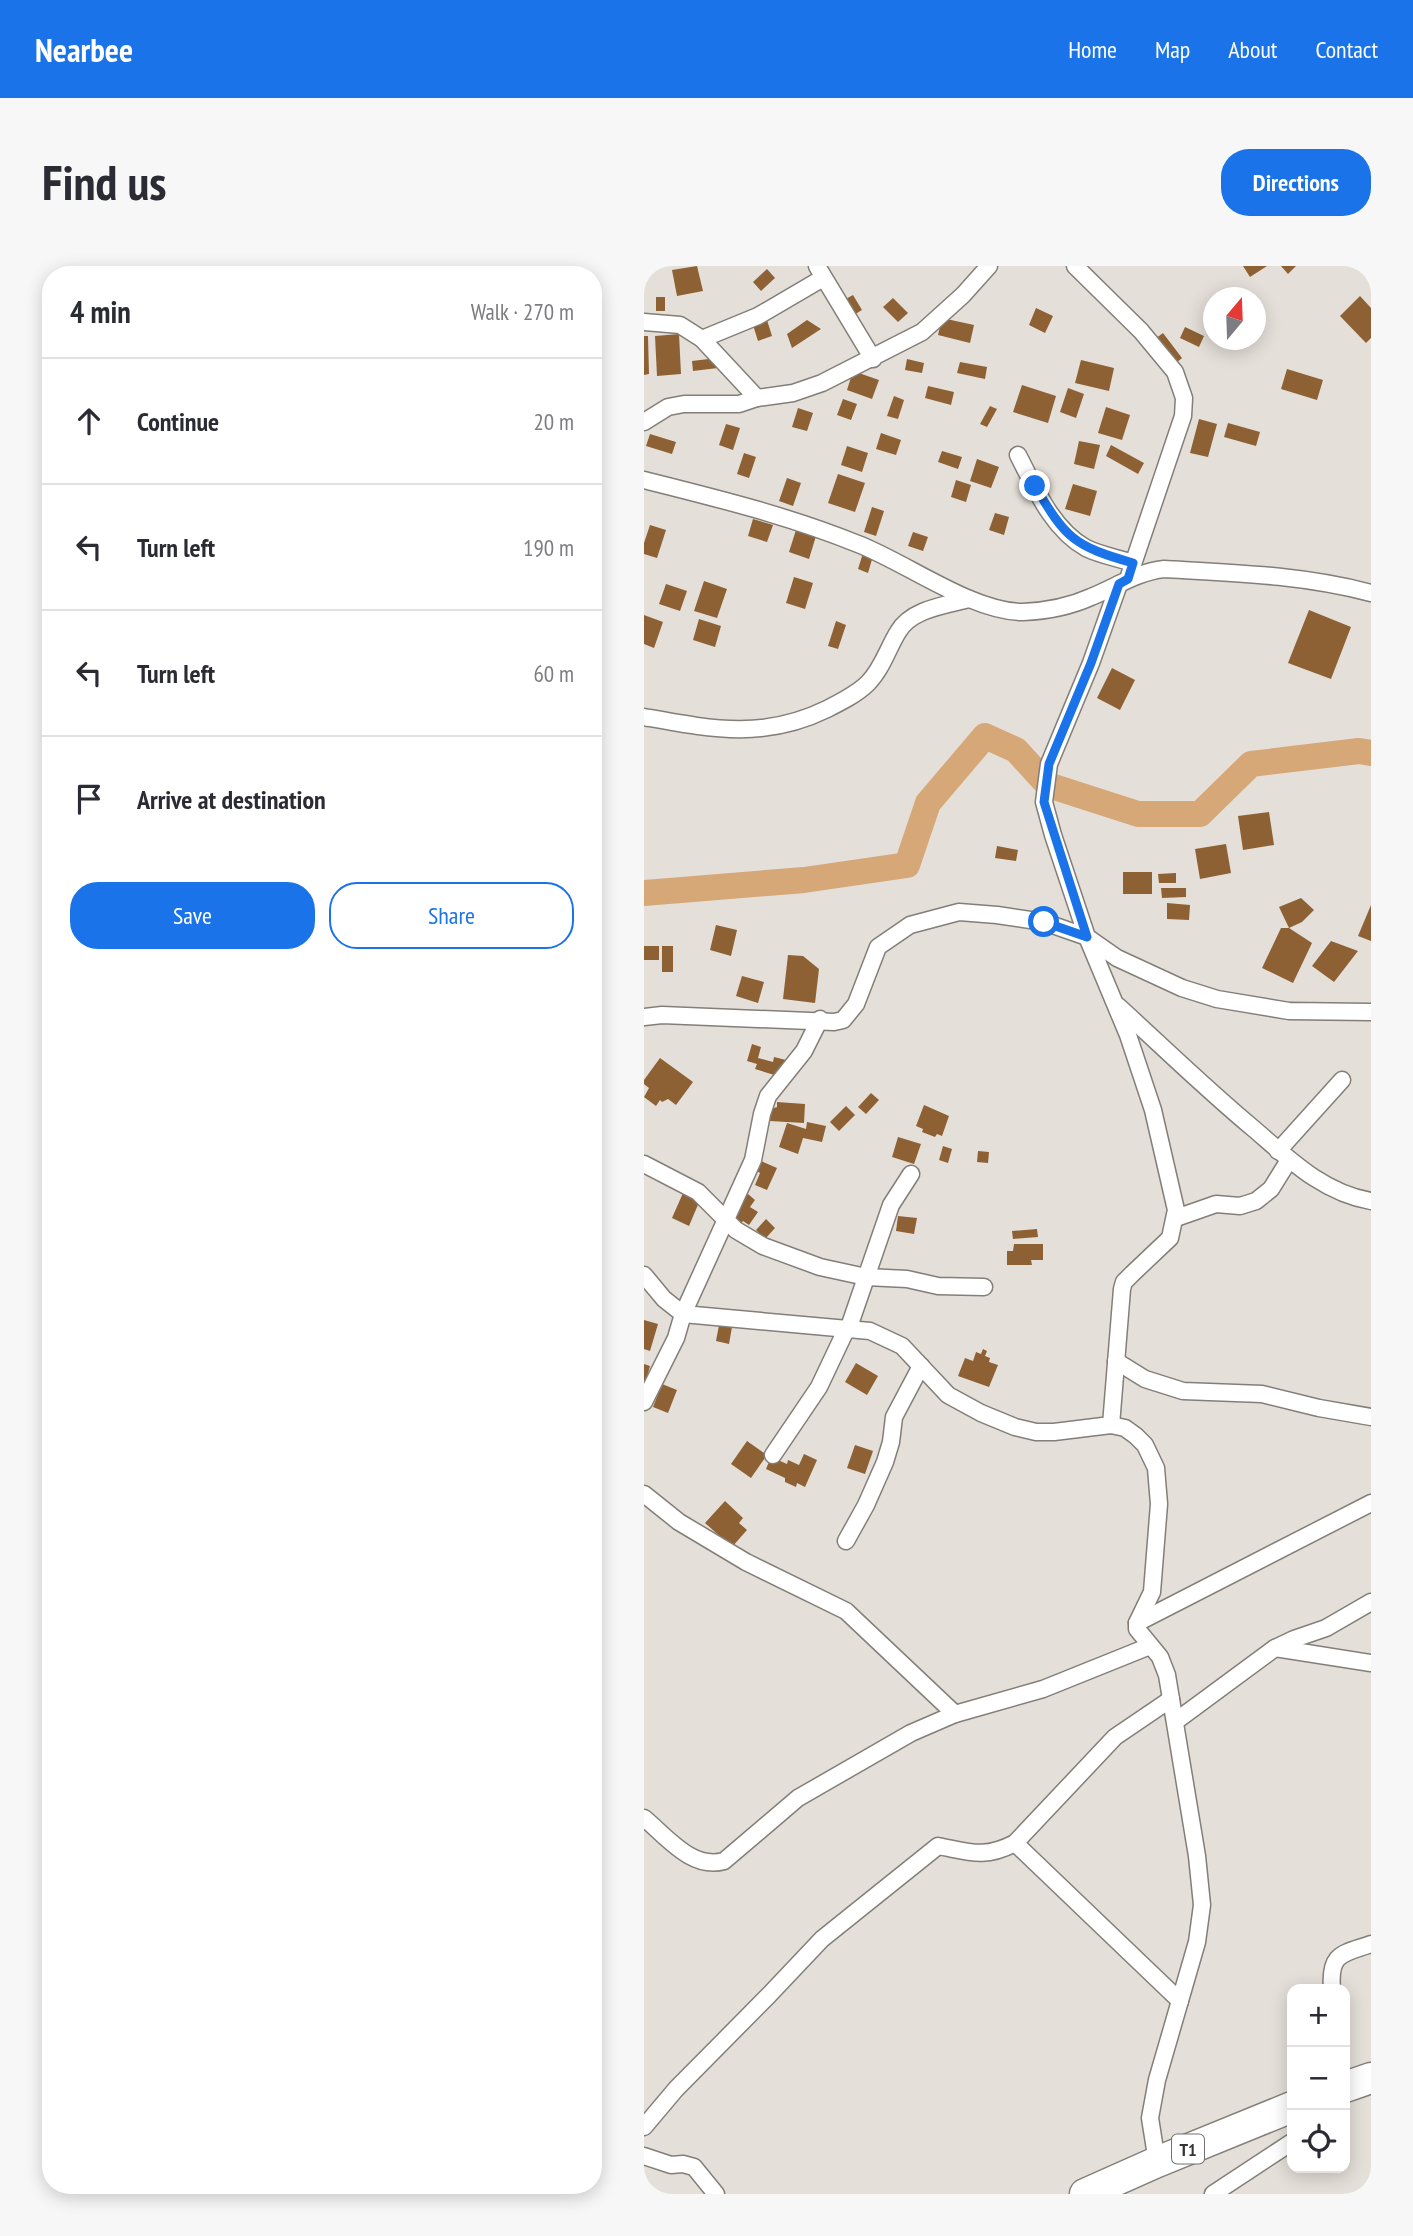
<!DOCTYPE html>
<html lang="en">
<head>
<meta charset="utf-8">
<style>
	:root { --surface:#fff; --page:#f7f7f7; --text:#2b2b33; --muted:#7c7c81; --line:#e1e1e2; --accent:#1a73e8 }
	body { margin:0; font-family:"PT Sans Narrow",sans-serif; background:var(--page); color:var(--text) }
	.controls { position:absolute; right:21px; bottom:21px; display:grid; overflow:hidden; border-radius:14px; box-shadow:0 4px 18px #0003 }
	.controls button { width:63px; height:63px; display:grid; place-items:center; padding:0; border:0; border-bottom:2px solid var(--line); background:var(--surface); color:var(--text); font:35px sans-serif }
	.compass { position:absolute; left:559px; top:21px; width:63px; height:63px; border-radius:50%; background:var(--surface); box-shadow:0 4px 18px #0003; rotate:19deg }
	.stop { position:absolute; width:21px; height:21px; margin:-16px; border:5px solid #1a73e8; border-radius:50%; background:#fff }
	.stop.end { background:#1a73e8; border-color:#fff; box-shadow:0 2px 7px #0008 }
	.list { margin:0; padding:0; list-style:none }
	h2 { display:flex; justify-content:space-between; align-items:center; height:91px; margin:0; padding:0 28px; font-size:30px }
	h2 small { font-size:23px; font-weight:400; color:var(--muted) }
	.list li { display:grid; grid-template-columns:46px 1fr auto; gap:21px; align-items:center; box-sizing:border-box; height:126px; padding:0 28px; border-top:2px solid var(--line) }
	.list b { display:block; font-size:26px; white-space:nowrap }
	.list em { font-size:23px; font-style:normal; color:var(--muted) }
	.actions { display:flex; gap:14px; padding:21px 28px }
	.actions a { flex:1; padding:16px 0; border:2px solid var(--accent); border-radius:28px; text-align:center; font-size:24px; color:var(--accent) }
	.actions .main { background:var(--accent); color:#fff }
	.icon { flex:none; width:38px; height:38px; fill:none; stroke:currentColor; stroke-width:2; stroke-linecap:round; stroke-linejoin:round }
	.map { position:relative; flex:none; width:727px; height:1928px; overflow:hidden; border-radius:28px }
	header { display:flex; align-items:center; gap:42px; box-sizing:border-box; height:98px; padding:0 35px; background:var(--accent); color:#fff }
	header strong { font-size:33px }
	nav { display:flex; gap:38px; margin-inline-start:auto; font-size:24px }
	.intro { display:flex; align-items:center; justify-content:space-between; box-sizing:border-box; height:168px; padding:0 42px }
	h1 { margin:0; font-size:49px }
	.button { padding:18px 32px; border-radius:28px; background:var(--accent); color:#fff; font-size:24px; font-weight:700 }
	main { display:flex; gap:42px; padding:0 42px }
	aside { flex:1; background:var(--surface); border-radius:28px; box-shadow:0 4px 18px #0003 }
	.map>svg:first-child { display:block }
	.lines { fill:none; stroke-linecap:round; stroke-linejoin:round }
	.river { stroke:#d6a777; stroke-width:26 }
	.building { fill:#8d6133 }
	.street-casing { stroke:#837e78; stroke-width:19 }
	.highway-casing { stroke:#837e78; stroke-width:33 }
	.street { stroke:#fff; stroke-width:16 }
	.highway { stroke:#fff; stroke-width:30 }
	.route { stroke:#1a73e8; stroke-width:9 }
	.labels { text-anchor:middle; dominant-baseline:central; stroke-width:7; stroke-linejoin:round; paint-order:stroke }
	.shield { fill:#fff; stroke:#727170; stroke-width:2 }
	.shield-label { font-size:18px; font-weight:bold; fill:#363432 }
</style>
</head>
<body>
<header>
<strong>Nearbee</strong>
<nav><a>Home</a><a>Map</a><a>About</a><a>Contact</a></nav>
</header>
<div class="intro"><h1>Find us</h1><a class="button">Directions</a></div>
<main>
<aside>
<h2>4 min<small>Walk · 270 m</small></h2>
<ul class="list">
<li><svg class="icon" aria-label="ahead" viewBox="0 0 24 24"><path d="M12 20V5M6 11l6-6 6 6"/></svg><div><b>Continue</b></div><em>20 m</em></li>
<li><svg class="icon" aria-label="left" viewBox="0 0 24 24"><path d="M17 20v-9H6M10 6l-5 5 5 5"/></svg><div><b>Turn left</b></div><em>190 m</em></li>
<li><svg class="icon" aria-label="left" viewBox="0 0 24 24"><path d="M17 20v-9H6M10 6l-5 5 5 5"/></svg><div><b>Turn left</b></div><em>60 m</em></li>
<li><svg class="icon" aria-label="arrive" viewBox="0 0 24 24"><path d="M6 21V4h12l-3 4 3 4H6"/></svg><div><b>Arrive at destination</b></div></li>
</ul>
<div class="actions"><a class="main">Save</a><a>Share</a></div>
</aside>
<div class="map">
<svg width="727" height="1928" viewBox="0 0 727 1928">
	<rect width="100%" height="100%" fill="#e5dfd9"/>
	<g class="lines">
		<path class="river" d="M0 627 160 614 263 599 284 537 341 470 372 484 404 519 494 548H556L607 498 715 485 727 487"/>
	</g>
	<g class="building">
		<path d="M53 0 59 25 33 30 28 4Z"/>
		<path d="M599 0H623L606 11Z"/>
		<path d="M637 0H652L644 8Z"/>
		<path d="M123 3 131 12 117 25 109 16Z"/>
		<path d="M209 29 218 44 208 50 198 35Z"/>
		<path d="M716 30 727 42V72L722 77 696 50Z"/>
		<rect x="12" y="31" width="9" height="14"/>
		<path d="M249 32 264 47 254 56 239 41Z"/>
		<path d="M392 42 409 50 401 67 385 59Z"/>
		<path d="M298 52 330 59 326 77 294 69Z"/>
		<path d="M123 54 128 70 114 75 109 59Z"/>
		<path d="M163 54 177 63 148 82 143 68Z"/>
		<path d="M541 61 560 70 555 81 536 72Z"/>
		<path d="M519 67 538 92 531 98 511 73Z"/>
		<path d="M35 68 37 108 13 110 11 70Z"/>
		<path d="M0 70H4L5 108 0 109Z"/>
		<path d="M73 92 74 102 49 105 48 95Z"/>
		<path d="M263 93 280 97 278 107 261 104Z"/>
		<path d="M437 94 470 102 465 125 431 117Z"/>
		<path d="M316 96 343 101 341 113 313 107Z"/>
		<path d="M643 103 679 114 673 134 637 123Z"/>
		<path d="M209 105 235 114 228 133 203 124Z"/>
		<path d="M378 119 412 130 404 157 369 146Z"/>
		<path d="M284 120 310 126 307 139 281 132Z"/>
		<path d="M424 122 440 128 432 152 416 146Z"/>
		<path d="M250 130 260 134 254 153 243 150Z"/>
		<path d="M199 133 213 138 207 154 193 149Z"/>
		<path d="M346 140 353 143 343 161 336 158Z"/>
		<path d="M462 141 486 149 478 174 454 167Z"/>
		<path d="M154 142 169 147 163 165 148 161Z"/>
		<path d="M555 153 573 158 564 191 546 187Z"/>
		<path d="M584 157 616 166 612 180 580 171Z"/>
		<path d="M82 158 96 162 89 184 75 179Z"/>
		<path d="M237 167 257 174 252 189 232 183Z"/>
		<path d="M6 168 32 176 28 188 2 180Z"/>
		<path d="M435 175 456 179 450 203 430 198Z"/>
		<path d="M467 179 500 197 494 208 462 190Z"/>
		<path d="M203 180 224 187 218 206 197 199Z"/>
		<path d="M298 185 318 191 314 203 294 196Z"/>
		<path d="M100 187 112 191 105 212 93 208Z"/>
		<path d="M333 193 355 201 347 222 326 215Z"/>
		<path d="M194 208 221 217 211 246 184 237Z"/>
		<path d="M143 212 157 217 149 240 135 235Z"/>
		<path d="M312 214 327 219 322 236 307 231Z"/>
		<path d="M429 218 453 225 446 250 421 243Z"/>
		<path d="M228 241 240 245 232 270 220 266Z"/>
		<path d="M351 247 365 251 360 269 345 264Z"/>
		<path d="M109 253 129 259 123 276 104 270Z"/>
		<path d="M6 259 22 264 13 292 0 288V277Z"/>
		<path d="M152 264 172 270 165 293 145 286Z"/>
		<path d="M269 266 284 271 279 285 264 280Z"/>
		<path d="M219 287 229 290 224 307 214 303Z"/>
		<path d="M150 311 169 317 161 343 142 337Z"/>
		<path d="M60 315 83 323 73 352 50 345Z"/>
		<path d="M22 318 43 325 36 345 15 338Z"/>
		<path d="M665 344 707 361 687 413 644 397Z"/>
		<path d="M0 349 19 356 10 382 0 378Z"/>
		<path d="M55 353 77 360 71 381 49 374Z"/>
		<path d="M192 355 202 359 194 383 184 380Z"/>
		<path d="M468 402 491 414 476 444 453 432Z"/>
		<path d="M625 546 630 579 599 584 594 550Z"/>
		<path d="M582 578 587 607 556 613 551 583Z"/>
		<path d="M353 580 374 584 372 595 351 592Z"/>
		<rect x="479" y="606" width="29" height="22"/>
		<path d="M532 607V617H515L514 608Z"/>
		<path d="M517 622H542V631L518 632Z"/>
		<path d="M657 632 670 644 658 656 645 662 635 641Z"/>
		<path d="M523 637 546 639 545 654 523 653Z"/>
		<path d="M727 639V675L714 670Z"/>
		<path d="M72 659 93 664 87 690 66 684Z"/>
		<path d="M637 662H645L668 677 649 717 618 702Z"/>
		<path d="M687 675 714 685 690 716 668 700Z"/>
		<rect x="0" y="680" width="15" height="14"/>
		<rect x="18" y="680" width="11" height="26"/>
		<path d="M144 689 159 690 175 703 171 737 139 733Z"/>
		<path d="M98 710 120 716 114 737 92 730Z"/>
		<path d="M108 778 117 781 114 792 129 796 130 791 142 794 137 811 111 803 113 798 103 795Z"/>
		<path d="M16 792 49 816 32 839 24 833 18 836 16 834 12 840 0 831 5 822 0 818V814Z"/>
		<path d="M227 827 235 834 222 848 214 841Z"/>
		<path d="M133 836 161 838 160 857 126 855 127 843 133 841Z"/>
		<path d="M280 839 305 850 298 870 293 868 291 871 278 866 279 863 272 860Z"/>
		<path d="M202 840 211 849 195 865 186 856Z"/>
		<path d="M163 856 182 860 178 876 159 872 154 888 135 881 143 857 162 863Z"/>
		<path d="M254 871 277 878 270 898 248 891Z"/>
		<path d="M299 880 308 883 304 897 295 894Z"/>
		<path d="M334 885 345 886 344 897 333 896Z"/>
		<path d="M117 895 133 902 123 924 111 919 116 907 113 905Z"/>
		<path d="M39 927 56 934 45 960 28 952Z"/>
		<path d="M104 928 111 934 106 941 114 946 105 959 99 955 96 958 87 952Z"/>
		<path d="M254 950 273 952 270 968 252 965Z"/>
		<path d="M122 953 131 962 121 973 112 964Z"/>
		<path d="M393 963 394 971 369 973 368 965Z"/>
		<path d="M370 978H399V994H387L388 999H363V985H369Z"/>
		<path d="M0 1054 14 1058 6 1085 0 1083Z"/>
		<path d="M75 1059 88 1061 85 1078 72 1075Z"/>
		<path d="M339 1083 343 1085 341 1090 346 1092 345 1096 354 1099 345 1121 314 1110 321 1092 329 1095 332 1086 337 1088Z"/>
		<path d="M212 1097 234 1110 223 1129 201 1116Z"/>
		<path d="M0 1098 6 1100 1 1118H0Z"/>
		<path d="M18 1118 33 1124 24 1147 9 1141Z"/>
		<path d="M103 1175 123 1189 107 1212 87 1198Z"/>
		<path d="M211 1179 229 1185 221 1208 203 1202Z"/>
		<path d="M160 1188 173 1194 161 1221 153 1217 152 1221 141 1216V1212L122 1203 127 1191 143 1198 144 1194 155 1199Z"/>
		<path d="M81 1235 99 1252 95 1257 103 1264 88 1281 61 1257Z"/>
	</g>
	<g class="lines">
		<g class="street-casing">
			<g id="street">
				<path d="M173 0 229 93"/>
				<path d="M431 0 497 65 531 106 540 132 539 150 484 313"/>
				<path d="M0 56 36 59 58 73 113 132"/>
				<path d="M58 73 114 50 179 12"/>
				<path d="M0 156 24 141 40 138H95L113 132 149 127 178 117 278 66 319 29 345 0"/>
				<path d="M374 189C391 222 408 263 442 282 456 289 474 292 489 297"/>
				<path d="M0 214C72 232 145 250 214 278 263 297 328 346 379 346 401 345 427 340 447 331 472 321 493 306 520 303 591 307 659 309 727 327"/>
				<path d="M0 451C67 463 120 474 183 443 197 436 213 428 224 417 238 403 244 382 254 366 267 343 302 339 325 333"/>
				<path d="M474 740C519 781 563 824 610 863 645 893 679 927 727 935"/>
				<path d="M0 751 18 749 190 756 199 754 212 738 234 681 266 659 315 646 353 649 400 656 443 671 473 692 538 722 573 733 645 745 727 746"/>
				<path d="M634 885 698 814"/>
				<path d="M0 898 54 926 92 964 119 980 176 1001 222 1011 263 1013 294 1020 340 1021"/>
				<path d="M532 952 572 938 596 940 612 935 627 923 645 894"/>
				<path d="M0 1009 20 1033 39 1048 226 1065 258 1080 304 1129 337 1147 371 1161 392 1166H410L467 1159 481 1162 492 1170 501 1179 512 1202 515 1238 508 1326 493 1357V1363L516 1391 523 1409 553 1590 558 1639 553 1676 513 1814 506 1852 513 1896"/>
				<path d="M204 1064 247 939 267 908"/>
				<path d="M472 1095 501 1113 539 1125 618 1128 675 1142 727 1151"/>
				<path d="M0 1136 32 1072 39 1048 109 894 118 848 124 830 160 785 176 753"/>
				<path d="M467 1159 478 1023 480 1016 488 1008 526 972 532 944 509 844 484 769 443 671 409 569 400 536 405 498 447 397 475 318"/>
				<path d="M129 1189 175 1121 202 1064"/>
				<path d="M0 1228 35 1256 102 1296 202 1345 311 1448"/>
				<path d="M202 1275 222 1239 241 1196 247 1176 250 1151 277 1100"/>
				<path d="M493 1357 727 1237"/>
				<path d="M631 1382 727 1397"/>
				<path d="M532 1455 631 1382 650 1373 682 1362 727 1336"/>
				<path d="M0 1552C23 1571 48 1604 80 1595L154 1532 267 1467 311 1448 399 1423 506 1380"/>
				<path d="M371 1577 536 1735"/>
				<path d="M688 1723C685 1687 698 1688 727 1678"/>
				<path d="M0 1861 32 1823 125 1729 178 1673 294 1580C326 1586 340 1593 371 1577L471 1471 527 1433"/>
				<path d="M0 1890 27 1899 39 1898 50 1901 72 1928"/>
				<path d="M569 1928 648 1876"/>
			</g>
		</g>
		<g class="highway-casing">
			<g id="highway">
				<path d="M701 1821 727 1812"/>
				<path d="M441 1928 513 1896 648 1841"/>
			</g>
		</g>
		<use href="#street" class="street"/>
		<use href="#highway" class="highway"/>
	</g>
	<g class="lines">
		<path class="route" d="M391 220C422 273 430 280 489 297L484 313 475 318 447 397 405 498 400 536 443 671 400 656"/>
	</g>
	<g class="labels">
		<rect class="shield" x="528" y="1868.5" width="32" height="29" rx="5"/>
		<g class="shield-label">
			<text x="544" y="1883">T1</text>
		</g>
	</g>
</svg>
<div class="controls">
<button>+</button>
<button>−</button>
<button><svg class="icon" aria-label="locate" viewBox="0 0 24 24"><circle cx="12" cy="12" r="6"/><path d="M12 2v4M12 18v4M2 12h4M18 12h4"/></svg></button>
</div>
<svg class="compass" viewBox="-18 -18 36 36"><path d="M0-13l5 13h-10z" fill="#e53935"/><path d="M0 13l5-13h-10z" fill="#7c7c81"/></svg>
<div class="stop" style="left:400px;top:656px"></div>
<div class="stop end" style="left:391px;top:220px"></div>
</div>
</main>
</body>
</html>
